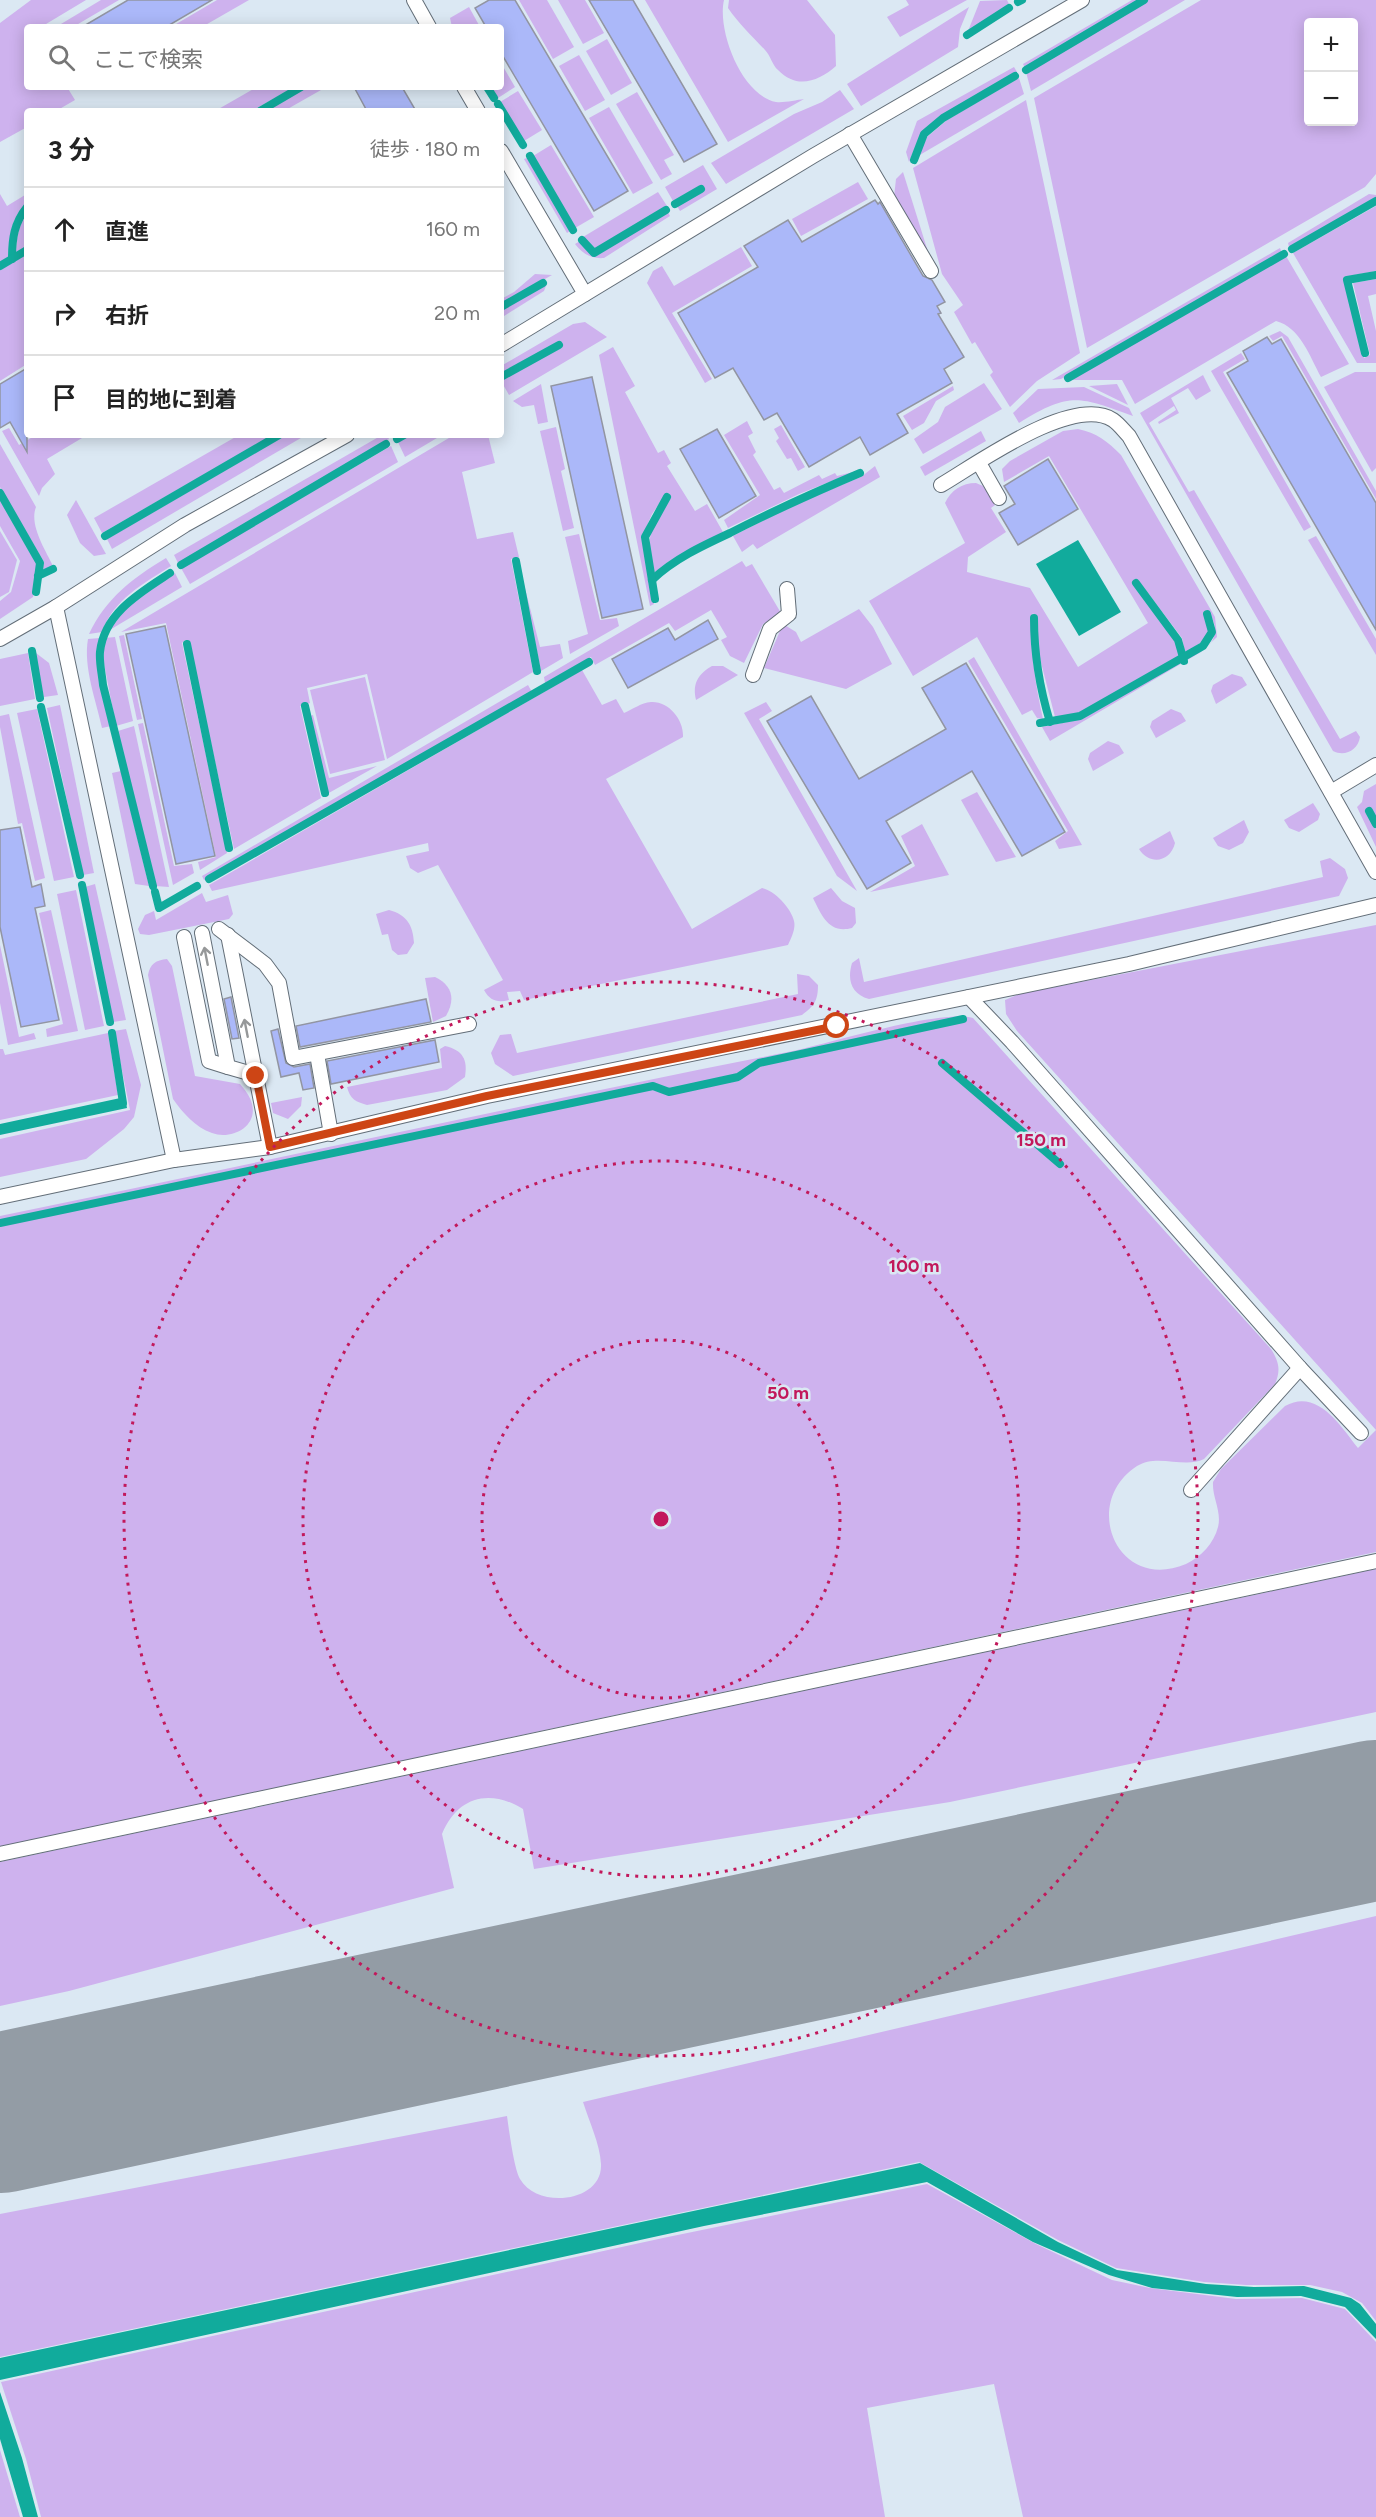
<!DOCTYPE html>
<html lang="ja">
<head>
<meta charset="utf-8">
<style>
	:root { --surface:#fff; --page:#f2f2f2; --text:#222; --muted:#767676; --line:#e0e0e0 }
	body { margin:0; font-family:Figtree,"Noto Sans JP",sans-serif; background:var(--page); color:var(--text) }
	.controls { position:absolute; right:18px; top:18px; display:grid; overflow:hidden; border-radius:6px; box-shadow:0 3px 15px #0003 }
	.controls button { width:54px; height:54px; display:grid; place-items:center; padding:0; border:0; border-bottom:2px solid var(--line); background:var(--surface); color:var(--text); font:30px sans-serif }
	.stop { position:absolute; width:18px; height:18px; margin:-14px; border:4px solid #cd4515; border-radius:50%; background:#fff }
	.stop.end { background:#cd4515; border-color:#fff; box-shadow:0 2px 6px #0008 }
	.list { margin:0; padding:0; list-style:none }
	h2 { display:flex; justify-content:space-between; align-items:center; height:78px; margin:0; padding:0 24px; font-size:26px }
	h2 small { font-size:20px; font-weight:400; color:var(--muted) }
	.list li { display:grid; grid-template-columns:39px 1fr auto; gap:18px; align-items:center; box-sizing:border-box; height:84px; padding:0 24px; border-top:2px solid var(--line) }
	.list b { display:block; font-size:22px; white-space:nowrap }
	.list em { font-size:20px; font-style:normal; color:var(--muted) }
	.icon { flex:none; width:33px; height:33px; fill:none; stroke:currentColor; stroke-width:2; stroke-linecap:round; stroke-linejoin:round }
	.map { position:relative; flex:none; width:1376px; height:2517px; overflow:hidden }
	.search { position:absolute; background:var(--surface); box-shadow:0 3px 15px #0003; left:24px; top:24px; width:480px; height:66px; display:flex; align-items:center; gap:15px; box-sizing:border-box; padding:0 21px; border-radius:6px; color:var(--muted); font-size:22px }
	.panel { position:absolute; background:var(--surface); box-shadow:0 3px 15px #0003; left:24px; top:108px; width:480px; height:330px; border-radius:6px }
	.map>svg:first-child { display:block }
	.green { fill:#ceb2ee; fill-rule:evenodd }
	.water { fill:#11ab9c }
	.lines { fill:none; stroke-linecap:round; stroke-linejoin:round }
	.stream { stroke:#11ab9c; stroke-width:8 }
	.runway { stroke:#939ca5; stroke-width:160 }
	.building { fill:#abb8f9; stroke:#9295a2; stroke-width:1.5 }
	.service-casing { stroke:#636e78; stroke-width:16 }
	.service { stroke:#fff; stroke-width:14 }
	.oneway { stroke:#969899 }
	.route { stroke:#cd4515; stroke-width:8 }
	.ring { fill:none; stroke:#c2185b; stroke-width:3; stroke-dasharray:3 6 }
	.centre { fill:#c2185b; stroke:#dbe8f3; stroke-width:3 }
	.ring-label { font-size:18px; text-anchor:middle; font-weight:bold; fill:#c2185b; stroke:#dbe8f3; stroke-width:5; stroke-linejoin:round; paint-order:stroke }
</style>
</head>
<body>
<div class="map">
<svg width="1376" height="2517" viewBox="0 0 1376 2517">
	<rect width="100%" height="100%" fill="#dbe8f3"/>
	<g class="green">
		<path d="M31 0H86L41 27H27V87H67L75 100 56 111H27V127L0 142V23Z"/>
		<path d="M101 0H119L73 27H56Z"/>
		<path d="M217 0H249L202 27H171Z"/>
		<path d="M519 0H547L574 47 553 59Z"/>
		<path d="M558 0H585L604 33 583 44Z"/>
		<path d="M645 0H724C717 30 741 95 776 102 784 103 796 100 804 99L728 142Z"/>
		<path d="M729 0H807L835 35 836 66C819 81 797 90 778 70 772 65 771 56 765 50 752 36 739 24 728 8Z"/>
		<path d="M906 0H967L900 37 887 17 909 5Z"/>
		<path d="M1007 0 1009 4 968 31 980 1Z"/>
		<path d="M1132 0H1139L1025 68 1023 64Z"/>
		<path d="M1148 0H1185L1031 91 1026 72Z"/>
		<path d="M1201 0H1376V174L1365 187 1087 348 1034 98ZM1308 22H1354V122H1308Z"/>
		<path d="M469 7 480 27H452L450 18Z"/>
		<path d="M969 7 960 29 958 47 861 106 847 84Z"/>
		<path d="M607 39 632 83 611 95 586 51Z"/>
		<path d="M579 55 605 100 585 111 559 66Z"/>
		<path d="M501 63 515 87 498 98 492 87H501Z"/>
		<path d="M1014 67 1017 72 942 116 921 133 909 162 906 152 917 121Z"/>
		<path d="M1019 78 1024 94 918 156 927 137 947 120Z"/>
		<path d="M257 87H294L252 111H215Z"/>
		<path d="M307 87H319L321 90 284 111H266Z"/>
		<path d="M840 90 854 109 726 184 711 163 794 114 822 102Z"/>
		<path d="M518 91 542 130 524 141 500 102Z"/>
		<path d="M637 92 674 155 664 160 672 174 661 180 616 104Z"/>
		<path d="M1026 100 1080 353 1037 381 1010 407 990 375 993 372 975 342 972 344 954 312 963 305 942 274 913 168Z"/>
		<path d="M609 107 653 183 633 194 589 118Z"/>
		<path d="M551 145 594 217 575 228 533 156Z"/>
		<path d="M527 158 570 231 567 233 524 159Z"/>
		<path d="M703 165 717 189 680 211 677 206 705 189 701 185 673 201 665 187Z"/>
		<path d="M903 172 930 258 894 197 896 179Z"/>
		<path d="M858 182 868 199 801 236 792 219Z"/>
		<path d="M658 192 667 206 595 249 583 237Z"/>
		<path d="M0 194 7 206 25 195C29 205 22 207 17 215 10 228 9 244 9 257L0 262Z"/>
		<path d="M1369 194 1376 195V198L1289 247 1288 243Z"/>
		<path d="M1376 206V271L1344 277 1364 358 1370 355 1353 283 1376 279V294L1368 296 1376 331V363H1357L1293 253Z"/>
		<path d="M668 212 670 216 604 258C591 259 583 254 575 244L580 241 594 255Z"/>
		<path d="M27 215V248L16 254C16 240 18 225 27 215Z"/>
		<path d="M741 247 752 266 672 313 712 379 705 383 647 283 653 271 662 266 674 286Z"/>
		<path d="M1280 248 1282 253 1061 379 1052 380Z"/>
		<path d="M27 254V364L0 381V270Z"/>
		<path d="M1286 256 1349 364 1321 377C1310 357 1300 327 1276 321L1135 404 1122 380H1069Z"/>
		<path d="M535 274 552 275 501 304V299L514 292Z"/>
		<path d="M547 283 544 291 501 318V311Z"/>
		<path d="M585 322 607 337 509 395 501 381 561 347V343L558 342 501 373V366L573 324Z"/>
		<path d="M1280 331 1288 337 1376 491V499L1282 336 1273 341 1269 336Z"/>
		<path d="M613 347 635 386 625 392 658 453 664 450 671 463 667 466 695 511 707 504 723 532 668 562 653 576C647 536 647 531 670 497L669 493 666 494 652 514 642 537 654 604 650 606 599 355Z"/>
		<path d="M1241 353 1245 359 1223 372 1311 527 1304 531 1211 371Z"/>
		<path d="M1355 372H1376V468L1372 472 1324 387Z"/>
		<path d="M1203 375 1211 391 1196 400 1188 388 1171 398 1179 413 1159 424 1158 422 1176 410 1174 406 1149 423 1189 492 1194 490 1340 739 1356 731 1360 737C1358 750 1345 757 1333 751L1140 413Z"/>
		<path d="M984 383 1002 409 923 454 914 439 938 422 945 407Z"/>
		<path d="M541 384 548 422 538 424 534 405 522 407 513 401Z"/>
		<path d="M1117 384 1128 405 1089 386Z"/>
		<path d="M953 386 954 390 936 401 924 423 912 430 903 416Z"/>
		<path d="M1084 387 1129 408 1133 416C1079 397 1071 391 1019 423L1013 413 1038 389Z"/>
		<path d="M747 421 753 433 748 436 756 452 753 455 774 490 780 487 784 493 819 475 822 479 835 473 837 476 857 471 799 494 728 528 724 520 760 495 724 435Z"/>
		<path d="M781 425 805 467 798 471 791 458 787 459 776 441 779 438 774 429Z"/>
		<path d="M556 427 565 469 561 471 574 528 563 531 540 431Z"/>
		<path d="M9 428 19 445 36 435H87L47 459 55 474 42 488 39 496 2 431Z"/>
		<path d="M1078 429C1097 433 1107 441 1121 455L1215 617 1217 637 1201 652 1050 741 1042 727 1082 719 1210 644C1219 632 1215 621 1207 610L1203 612 1210 629 1208 638 1185 653 1182 638 1138 580 1134 579V585L1175 641 1180 657 1079 714 1055 717 1037 647 1036 619 1033 613 1031 617C1031 653 1035 684 1043 719L1037 718 1032 710 1022 715 977 637 913 676 869 601 965 543 945 503C951 490 962 483 976 483L983 486 995 505 991 508 1006 532 968 557 967 572 1030 588 1078 667 1148 623 1049 456 1004 482 1002 469 1010 461 1063 431Z"/>
		<path d="M981 431 986 441 925 476 920 467Z"/>
		<path d="M239 435H273L102 533 94 518Z"/>
		<path d="M286 435H306L112 549 107 539Z"/>
		<path d="M382 435H387L389 439 178 563 174 555Z"/>
		<path d="M410 435H442L405 457 398 442Z"/>
		<path d="M454 435H488L495 463 462 472 477 539 513 532 519 557 511 559 533 672 387 759 367 674 307 688 310 703 300 706 321 798 234 849 189 642 185 640 182 643 227 853 200 870 198 862 216 857 166 623 121 632Z"/>
		<path d="M0 444 36 507C29 525 45 549 53 566L42 572 44 562 0 487Z"/>
		<path d="M391 446 398 462 190 584 181 568Z"/>
		<path d="M875 466 880 477 757 549 753 544 742 552 733 536 798 503 861 477Z"/>
		<path d="M0 500 37 565 33 597 0 619V601L11 592 20 561 0 526Z"/>
		<path d="M76 500 106 554 94 556 80 543 67 515Z"/>
		<path d="M0 531 17 560 9 592 0 597Z"/>
		<path d="M579 534 600 620 617 618 619 626 570 654 568 641 588 634 565 537Z"/>
		<path d="M1316 536 1376 639V655L1308 540Z"/>
		<path d="M166 558 171 566C144 583 113 600 102 632L89 634C106 598 133 578 166 558Z"/>
		<path d="M742 561 746 567 752 564 781 613 763 624 744 663 730 656 721 640 727 637 711 610 675 631 669 623 595 665 591 657 545 683 544 677Z"/>
		<path d="M519 565 540 647 560 644 563 658 541 671Z"/>
		<path d="M175 573 182 587 108 631 127 607Z"/>
		<path d="M859 609 873 627 892 664 846 689 764 668 783 624 796 632 801 642Z"/>
		<path d="M124 635 142 719 137 720 119 636Z"/>
		<path d="M115 637 133 721 116 726 102 653 105 638Z"/>
		<path d="M100 638 97 652 111 726 102 728C96 700 83 667 88 639Z"/>
		<path d="M28 653 35 699 0 706V659Z"/>
		<path d="M36 653 49 663 58 695 44 697 35 660Z"/>
		<path d="M974 657 1082 845 1059 849 1055 841 1068 831 968 661Z"/>
		<path d="M712 666H723L738 675 696 700C692 684 698 674 712 666Z"/>
		<path d="M582 670 602 705 616 699 624 713C633 709 641 703 651 702 669 701 684 720 683 737L606 779 692 929 762 888C775 891 791 908 794 921 796 929 791 938 788 945L524 1000 520 991 507 992 509 1000C498 1003 490 1001 484 990L503 980 438 865 418 873 410 868 406 856 429 851 428 843 212 891 209 885Z"/>
		<path d="M1232 674 1242 677 1247 685 1216 704 1211 691 1213 685Z"/>
		<path d="M365 677 385 760 330 774 310 690Z"/>
		<path d="M528 685 532 692 204 880 202 876Z"/>
		<path d="M766 702 772 711 759 719 857 891 837 876 744 713Z"/>
		<path d="M60 705 94 873 83 875 47 708Z"/>
		<path d="M37 709 74 877 54 881 17 713Z"/>
		<path d="M1171 709 1181 713 1186 721 1156 738 1150 727 1152 721Z"/>
		<path d="M9 714 45 878 35 881 22 823 18 824 0 727V716Z"/>
		<path d="M313 715 329 778 377 766 327 794 310 716Z"/>
		<path d="M143 723 174 866 192 864 194 873 173 885 138 724Z"/>
		<path d="M134 726 169 887 155 886 118 731Z"/>
		<path d="M1108 741 1119 745 1124 753 1093 771 1088 759 1090 753Z"/>
		<path d="M121 771 149 886 135 884 112 773Z"/>
		<path d="M1376 784V819L1369 808 1365 810 1376 830V847L1357 807 1362 802 1364 791Z"/>
		<path d="M977 792 1016 857 996 862 961 800Z"/>
		<path d="M1313 803 1320 814 1318 820 1299 832 1289 828 1284 820Z"/>
		<path d="M1244 820 1249 832 1243 843 1229 850 1218 846 1213 838Z"/>
		<path d="M922 824 949 875 870 892 915 866 901 836Z"/>
		<path d="M1170 831 1175 843C1170 863 1149 865 1139 849Z"/>
		<path d="M1330 858 1345 869 1348 878 1339 896 869 999C851 994 847 980 852 963L859 958 864 982 1323 877 1320 861Z"/>
		<path d="M95 884 126 1020 113 1022 85 887Z"/>
		<path d="M831 888 842 901 855 908 856 923 852 928C829 934 822 916 813 898Z"/>
		<path d="M76 890 104 1026 85 1030 57 894Z"/>
		<path d="M202 893 206 902 228 895 233 914 229 919 149 935 140 934 138 929 145 915 154 911 156 920Z"/>
		<path d="M51 910 78 1031 47 1037 46 1029 63 1024 39 913Z"/>
		<path d="M389 910C407 915 413 925 414 943L407 954 398 955 392 950 388 934 382 935 376 914Z"/>
		<path d="M1376 925V1552L0 1847V1216C263 1162 524 1104 788 1052 829 1044 938 1009 973 1018L1271 1349C1279 1362 1281 1370 1275 1384L1204 1459C1184 1469 1158 1453 1137 1466 1080 1503 1117 1593 1186 1564 1201 1557 1214 1543 1218 1527 1222 1511 1212 1498 1213 1482L1221 1469 1285 1406C1317 1388 1340 1425 1358 1448L1376 1430 1017 1031 1006 1014 1005 1000 1019 994Z"/>
		<path d="M0 945 19 1037 34 1033 36 1039 8 1045 0 1003Z"/>
		<path d="M167 959 172 966 195 1076 240 1084C245 1090 250 1096 252 1104 258 1127 231 1140 212 1133 195 1127 183 1113 173 1099L148 975C150 964 156 960 167 959Z"/>
		<path d="M797 974 809 976 818 985C818 1001 814 1006 802 1015L513 1076 495 1064 491 1053 500 1035 511 1034 517 1053 798 994Z"/>
		<path d="M435 977C452 985 456 999 446 1016L433 1022 425 978Z"/>
		<path d="M126 1029 141 1085 134 1117 124 1129 86 1159 0 1177V1139L130 1110 114 1031Z"/>
		<path d="M108 1033 118 1095 0 1120V1049H3L5 1055Z"/>
		<path d="M445 1046C463 1050 468 1060 465 1077L447 1090 367 1105C356 1102 350 1099 347 1087L442 1068 440 1049Z"/>
		<path d="M302 1097 301 1106 288 1119 273 1113 271 1103Z"/>
		<path d="M1376 1569V1712L950 1802 534 1869 523 1809C489 1788 457 1797 442 1834L454 1888 69 1991 0 2006V1862Z"/>
		<path d="M1376 1916V2321L1362 2303 1342 2292 1310 2285H1246L1204 2282 1116 2268 1058 2240 919 2162 0 2357V2214L507 2116C509 2130 514 2169 520 2179 538 2210 603 2202 601 2164 600 2144 589 2121 583 2102Z"/>
		<path d="M927 2184 1036 2244 1112 2280 1150 2288 1236 2299 1302 2298 1345 2309 1376 2342V2517H1023L994 2384 867 2408 885 2517H41L26 2459 1 2382 663 2238Z"/>
		<path d="M0 2450 20 2517H0Z"/>
	</g>
	<g class="water">
		<path d="M1078 540 1121 612 1079 636 1036 564Z"/>
		<path d="M125 1097 127 1108 0 1135V1124Z"/>
		<path d="M920 2163 1058 2242 1117 2270 1206 2284 1254 2287 1304 2286 1351 2298 1360 2304 1376 2324V2339L1345 2307 1301 2296 1237 2297 1152 2288 1109 2275 1033 2242 927 2182 704 2226 0 2380V2358Z"/>
		<path d="M0 2392 22 2458 38 2517H23L0 2439Z"/>
	</g>
	<g class="lines">
		<g class="stream">
			<path d="M1018 2 1022 0"/>
			<path d="M967 35 1009 8"/>
			<path d="M1026 70 1144 0"/>
			<path d="M487 87 494 98"/>
			<path d="M498 104 523 145"/>
			<path d="M260 111 301 87"/>
			<path d="M530 156 573 230"/>
			<path d="M914 160 924 134 943 118 1015 76"/>
			<path d="M675 204 701 189"/>
			<path d="M582 240 594 253 666 210"/>
			<path d="M1292 249 1376 201"/>
			<path d="M12 259C12 239 14 223 27 207"/>
			<path d="M0 266 27 250"/>
			<path d="M501 307 543 283"/>
			<path d="M1365 353 1347 280 1376 275"/>
			<path d="M501 377 559 345"/>
			<path d="M1068 378 1284 254"/>
			<path d="M397 439 404 435"/>
			<path d="M0 493 40 563 36 592"/>
			<path d="M105 536 279 435"/>
			<path d="M516 561 537 671"/>
			<path d="M181 565 386 444"/>
			<path d="M38 576 53 569"/>
			<path d="M652 580C674 559 702 546 730 533 773 511 815 492 860 473"/>
			<path d="M1136 583 1178 640 1184 661"/>
			<path d="M655 599 645 537 667 497"/>
			<path d="M1034 618C1034 655 1039 686 1050 722"/>
			<path d="M187 644 229 848"/>
			<path d="M32 651 40 698"/>
			<path d="M305 706 325 793"/>
			<path d="M41 707 80 875"/>
			<path d="M1040 723 1080 716 1203 646 1212 632 1207 614"/>
			<path d="M1369 811 1376 824"/>
			<path d="M209 879 589 662"/>
			<path d="M82 885 110 1022"/>
			<path d="M153 886 103 685C102 674 99 662 100 652 104 613 141 592 170 573"/>
			<path d="M155 892 159 908 197 886"/>
			<path d="M112 1033 123 1103"/>
			<path d="M942 1063 1060 1164"/>
			<path d="M0 1223 653 1086 669 1092 738 1077 759 1063 963 1019"/>
		</g>
		<path class="runway" d="M0 2113 1376 1820"/>
	</g>
	<g class="building">
		<path d="M128 0H212L166 27H82Z"/>
		<path d="M489 0H515L628 191 594 211 501 53V27H486L475 8Z"/>
		<path d="M589 0H633L717 144 684 162Z"/>
		<path d="M354 87H402L416 111H367Z"/>
		<path d="M875 200 878 204 880 202 923 276 932 280 945 302 937 306 941 313 938 314 964 357 944 369 952 383 897 414 908 433 870 455 860 437 809 467 777 413 764 420 733 368 715 378 678 313 758 267 744 246 788 220 802 242Z"/>
		<path d="M1267 337 1272 344 1281 339 1376 503V630L1227 373 1248 361 1243 351Z"/>
		<path d="M27 368V452L10 422 0 428V384Z"/>
		<path d="M592 377 643 609 602 618 551 386Z"/>
		<path d="M717 429 756 496 719 518 680 449Z"/>
		<path d="M1048 459 1078 509 1018 545 999 513 1015 504 1004 486Z"/>
		<path d="M708 620 718 639 628 688 612 659 668 628 675 640Z"/>
		<path d="M165 626 215 856 176 864 126 634Z"/>
		<path d="M966 663 1065 832 1022 856 972 771 886 821 911 863 867 889 767 721 811 696 859 779 946 729 922 688Z"/>
		<path d="M20 827 32 887 41 884 45 906 35 908 59 1020 21 1027 0 927V830Z"/>
		<path d="M231 997 239 1038 232 1039 224 999Z"/>
		<path d="M426 999 431 1022 300 1047 296 1026Z"/>
		<path d="M278 1029 286 1063 294 1067 310 1064 314 1088 303 1090 299 1073 281 1077 271 1031Z"/>
		<path d="M435 1040 439 1062 331 1084 327 1061Z"/>
	</g>
	<g class="lines">
		<g class="service-casing">
			<g id="service">
				<path d="M414 0 429 27"/>
				<path d="M464 87 478 111"/>
				<path d="M850 134 931 271"/>
				<path d="M501 151 585 294"/>
				<path d="M501 345 813 156 1082 0"/>
				<path d="M979 463 999 498"/>
				<path d="M941 485C977 464 1073 394 1113 420 1119 424 1124 431 1129 436L1376 872"/>
				<path d="M0 639 56 607"/>
				<path d="M753 675 770 629 789 614 787 589"/>
				<path d="M1331 792 1376 765"/>
				<path d="M219 929 265 964 279 983 293 1058 469 1024"/>
				<path d="M202 933 228 1067 256 1075"/>
				<path d="M228 935 270 1147"/>
				<path d="M184 937 209 1061 228 1067"/>
				<path d="M969 997 1012 1042 1300 1368 1361 1433"/>
				<path d="M317 1054 331 1134"/>
				<path d="M174 1160 56 607 185 525 347 435"/>
				<path d="M0 1197 174 1160 270 1147 487 1096 1129 964 1376 905"/>
				<path d="M1191 1490 1300 1368"/>
				<path d="M0 1854 1376 1561"/>
			</g>
		</g>
		<use href="#service" class="service"/>
	</g>
	<defs><path id="oneway-shaft" d="M-6 0H5M1.5-3L5.5 0L1.5 3" fill="none" stroke-width="1.6" stroke-linecap="round" stroke-linejoin="round" transform="scale(1.5)"/></defs>
	<g class="oneway">
		<use href="#oneway-shaft" transform="translate(206 956) rotate(-101)"/>
		<use href="#oneway-shaft" transform="translate(246 1028) rotate(-101)"/>
	</g>
	<g class="lines">
		<path class="route" d="M256 1076 270 1147 487 1096 837 1026"/>
	</g>
	<g class="ring">
		<circle cx="661" cy="1519" r="179"/>
		<circle cx="661" cy="1519" r="358"/>
		<circle cx="661" cy="1519" r="537"/>
	</g>
	<circle cx="661" cy="1519" r="9" class="centre"/>
	<g class="ring-label">
		<text x="1041" y="1146">150 m</text>
		<text x="914" y="1272">100 m</text>
		<text x="788" y="1399">50 m</text>
	</g>
</svg>
<div class="controls">
<button>+</button>
<button>−</button>
</div>
<div class="stop" style="left:837px;top:1026px"></div>
<div class="stop end" style="left:256px;top:1076px"></div>
<div class="search"><svg class="icon" aria-label="search" viewBox="0 0 24 24"><circle cx="10" cy="10" r="6"/><path d="M15 15l6 6"/></svg>ここで検索</div>
<section class="panel">
<h2>3 分<small>徒歩 · 180 m</small></h2>
<ul class="list">
<li><svg class="icon" aria-label="ahead" viewBox="0 0 24 24"><path d="M12 20V5M6 11l6-6 6 6"/></svg><div><b>直進</b></div><em>160 m</em></li>
<li><svg class="icon" aria-label="right" viewBox="0 0 24 24"><path d="M7 20v-9h11M14 6l5 5-5 5"/></svg><div><b>右折</b></div><em>20 m</em></li>
<li><svg class="icon" aria-label="arrive" viewBox="0 0 24 24"><path d="M6 21V4h12l-3 4 3 4H6"/></svg><div><b>目的地に到着</b></div></li>
</ul>
</section>
</div>
</body>
</html>
